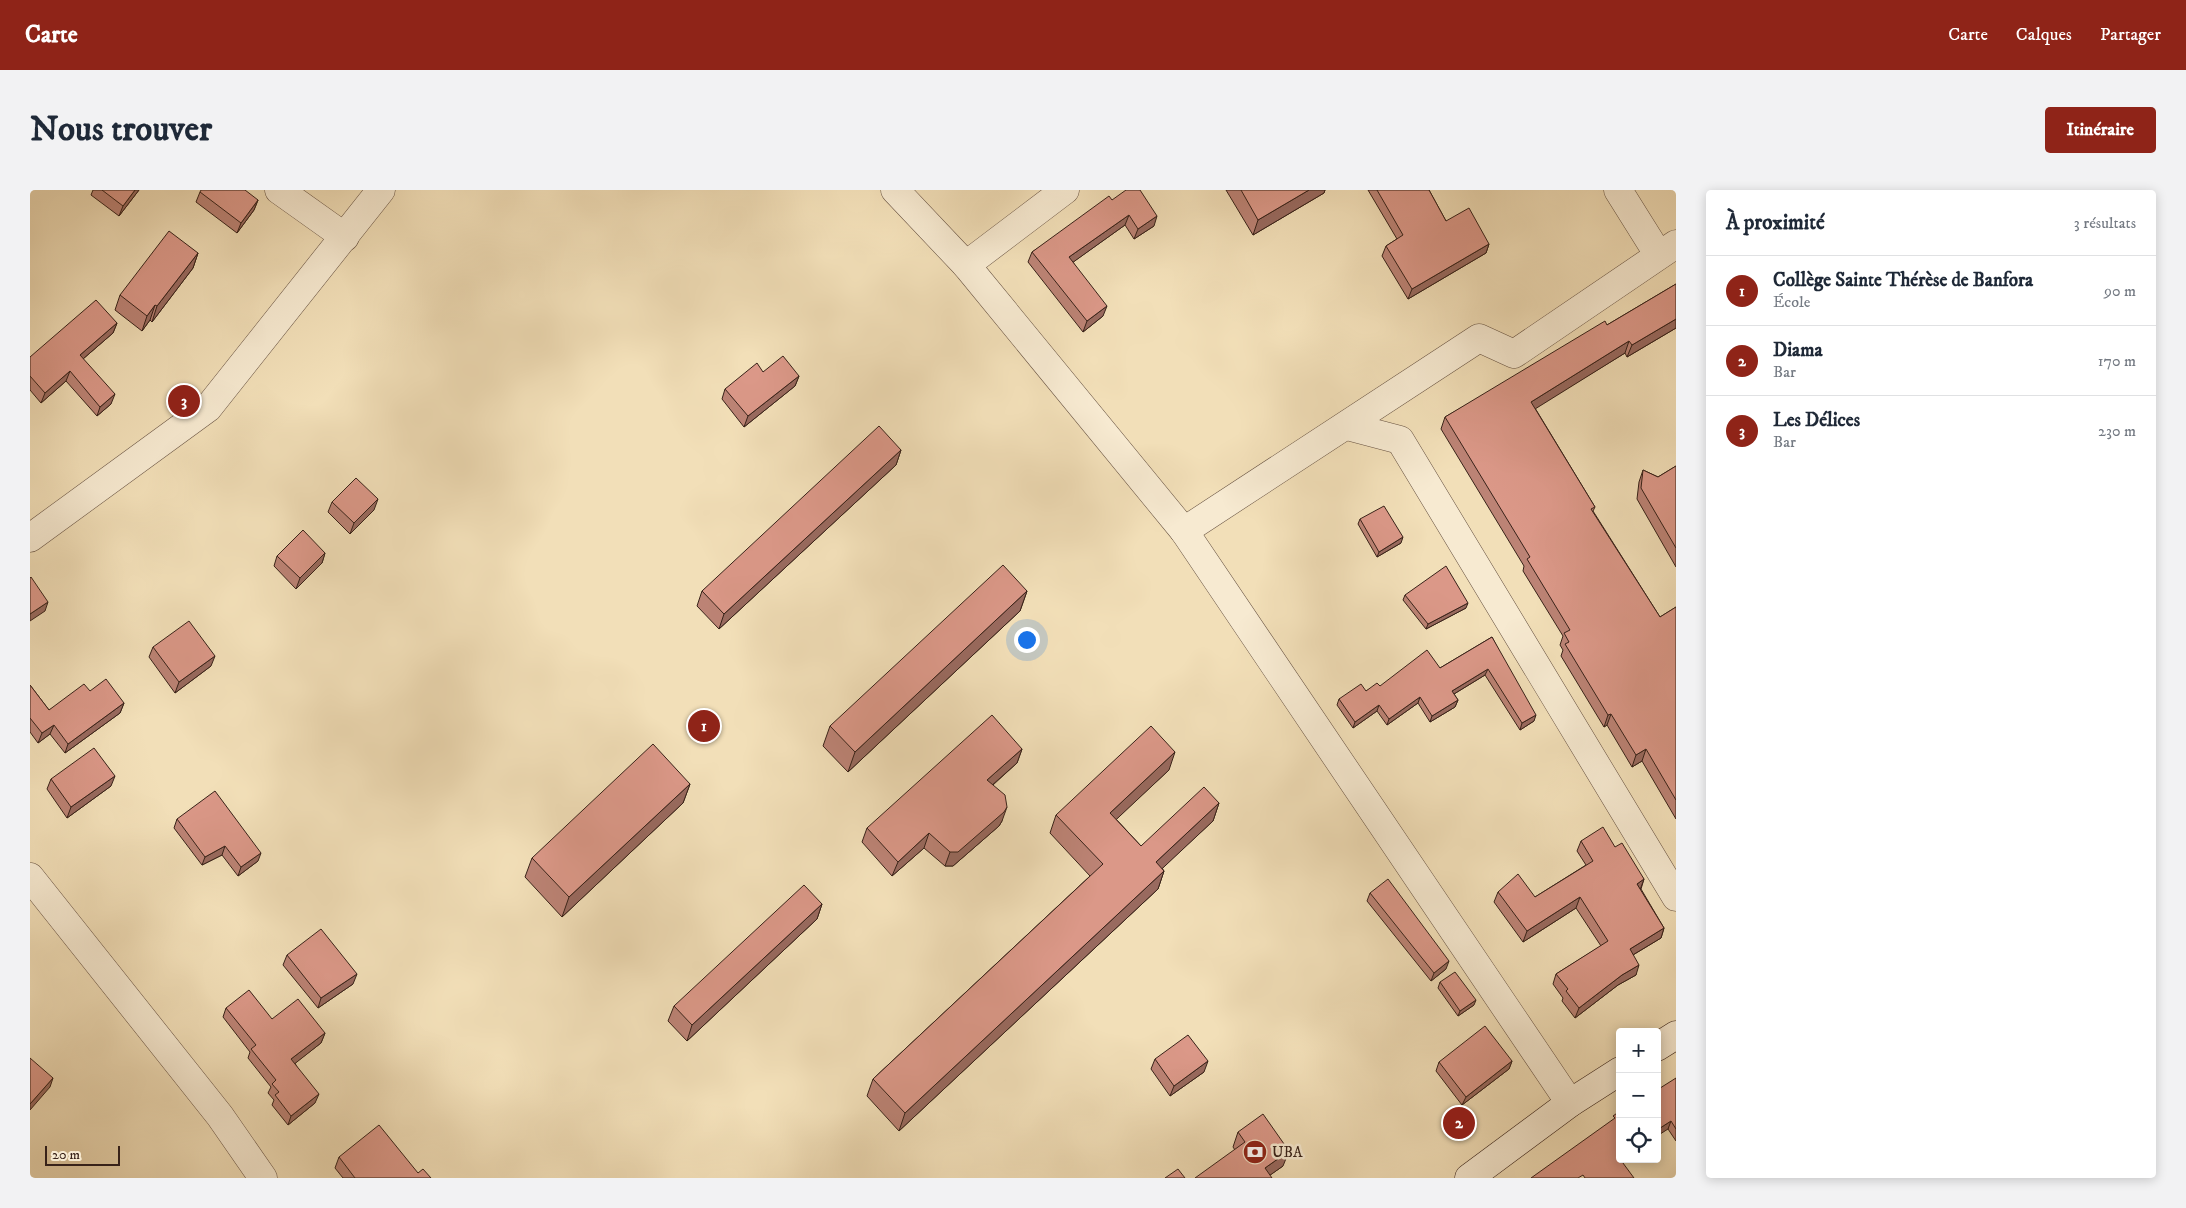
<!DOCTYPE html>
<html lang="fr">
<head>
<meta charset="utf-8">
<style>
	:root { --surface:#fff; --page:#f2f2f3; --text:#1f2937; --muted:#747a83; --line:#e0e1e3; --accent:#8f2418 }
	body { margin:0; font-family:"IM FELL DW Pica",serif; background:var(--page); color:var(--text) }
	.controls { position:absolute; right:15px; bottom:15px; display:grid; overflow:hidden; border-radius:5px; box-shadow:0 2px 12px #0003 }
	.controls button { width:45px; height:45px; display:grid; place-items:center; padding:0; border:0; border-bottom:1px solid var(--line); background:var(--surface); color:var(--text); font:25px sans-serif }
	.scale { position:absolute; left:15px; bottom:12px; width:75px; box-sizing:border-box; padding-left:5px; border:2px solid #382219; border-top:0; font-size:14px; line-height:18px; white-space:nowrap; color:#382219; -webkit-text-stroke:4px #f7ead1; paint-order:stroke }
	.you { position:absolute; left:996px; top:449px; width:18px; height:18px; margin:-12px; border:4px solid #fff; border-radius:50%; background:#1a73e8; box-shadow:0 0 0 8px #1a73e833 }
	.badge { display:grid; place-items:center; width:32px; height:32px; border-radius:50%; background:var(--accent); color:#fff; font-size:16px; font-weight:700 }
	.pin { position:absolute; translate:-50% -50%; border:2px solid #fff; box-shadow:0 1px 5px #0006 }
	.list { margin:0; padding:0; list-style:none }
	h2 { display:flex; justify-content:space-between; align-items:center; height:65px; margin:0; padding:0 20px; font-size:21px }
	h2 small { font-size:16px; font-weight:400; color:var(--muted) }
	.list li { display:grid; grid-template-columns:32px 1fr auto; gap:15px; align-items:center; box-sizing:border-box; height:70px; padding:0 20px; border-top:1px solid var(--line) }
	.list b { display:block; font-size:19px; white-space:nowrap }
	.list p { margin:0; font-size:16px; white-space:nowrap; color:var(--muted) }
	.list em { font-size:16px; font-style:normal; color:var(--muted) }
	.icon { flex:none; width:28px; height:28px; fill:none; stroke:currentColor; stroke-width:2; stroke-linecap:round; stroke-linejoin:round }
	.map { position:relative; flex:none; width:1646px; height:988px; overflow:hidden; border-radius:5px }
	header { display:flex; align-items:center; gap:30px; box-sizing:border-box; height:70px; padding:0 25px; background:var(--accent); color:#fff }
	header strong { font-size:24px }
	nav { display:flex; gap:28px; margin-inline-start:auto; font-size:18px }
	.intro { display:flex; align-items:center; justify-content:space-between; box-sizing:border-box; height:120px; padding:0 30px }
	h1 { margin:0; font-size:35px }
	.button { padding:12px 22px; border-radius:5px; background:var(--accent); color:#fff; font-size:18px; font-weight:700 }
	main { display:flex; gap:30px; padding:0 30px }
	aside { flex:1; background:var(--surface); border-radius:5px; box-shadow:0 2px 12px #0003 }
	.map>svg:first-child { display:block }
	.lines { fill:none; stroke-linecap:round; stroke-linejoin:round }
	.street-casing { stroke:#665141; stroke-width:29 }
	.secondary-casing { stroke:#382219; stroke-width:29 }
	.street { stroke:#f7ead1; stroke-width:28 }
	.secondary { stroke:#f7ead1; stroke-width:28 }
	.wall { fill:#bc8375; stroke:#382219 }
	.shaded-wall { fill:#996a5f; stroke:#382219 }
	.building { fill:#db9888; stroke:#382219 }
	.labels { text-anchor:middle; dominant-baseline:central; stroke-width:5; stroke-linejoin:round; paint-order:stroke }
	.poi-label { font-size:15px; fill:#382219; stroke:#f7ead1; text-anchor:start }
</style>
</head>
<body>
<header>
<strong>Carte</strong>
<nav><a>Carte</a><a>Calques</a><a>Partager</a></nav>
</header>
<div class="intro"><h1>Nous trouver</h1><a class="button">Itinéraire</a></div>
<main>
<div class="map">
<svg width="1646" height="988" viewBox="0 0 1646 988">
	<rect width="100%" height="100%" fill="#f2dfb8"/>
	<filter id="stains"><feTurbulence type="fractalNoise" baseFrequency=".004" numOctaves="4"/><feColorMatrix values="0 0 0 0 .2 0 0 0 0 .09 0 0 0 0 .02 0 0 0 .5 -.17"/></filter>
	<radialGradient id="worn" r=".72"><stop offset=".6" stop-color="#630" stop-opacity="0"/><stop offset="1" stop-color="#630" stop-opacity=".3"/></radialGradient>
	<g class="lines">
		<g class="street-casing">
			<g id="street">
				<path d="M249 0 315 47"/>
				<path d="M865 0 936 75 1154 341 1540 913"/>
				<path d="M1588 0 1628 64"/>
				<path d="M936 75 1035 0"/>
				<path d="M1317 236 1370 250 1646 707"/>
				<path d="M1154 341 1449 148 1484 164 1646 54"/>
				<path d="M0 348 178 218 351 0"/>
				<path d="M0 687 190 926 233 988"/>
			</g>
		</g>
		<g class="secondary-casing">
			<g id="secondary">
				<path d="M1627 857 1646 845"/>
				<path d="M1439 988 1540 913 1590 881"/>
			</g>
		</g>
		<use href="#street" class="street"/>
		<use href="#secondary" class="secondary"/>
	</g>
	<g class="wall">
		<path d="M63 0H109L89 26 61 5Z"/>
		<path d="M1196 0H1295L1294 3 1223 45Z"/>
		<path d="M1338 0H1399L1416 31 1459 54 1456 63 1378 109 1352 66 1356 56 1367 49Z"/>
		<path d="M170 2 228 10 224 20 207 43 166 12Z"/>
		<path d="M1082 10 1124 36 1104 49 1095 35 1043 72 1073 126 1053 142 998 72 1002 62Z"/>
		<path d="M168 63 163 78 122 132 120 130 112 141 85 120 90 105Z"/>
		<path d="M1646 94V138L1597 167 1595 163 1505 218 1565 317 1563 321 1630 427 1646 417V629L1612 571 1602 577 1577 535 1574 537 1531 466 1533 460 1530 455 1533 446 1493 381 1494 376 1411 239 1415 227 1577 135Z"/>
		<path d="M87 133 83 143 53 169 81 214 67 226 36 191 11 213 0 200V167Z"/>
		<path d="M733 182 769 186 765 196 714 237 692 209 695 199Z"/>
		<path d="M871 260 866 275 689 439 667 416 672 401Z"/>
		<path d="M1646 276V377L1607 309 1609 292 1613 280 1628 287Z"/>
		<path d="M302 312 344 320 320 344 298 322Z"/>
		<path d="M1330 329 1371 353 1347 367 1328 334Z"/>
		<path d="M295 363 292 373 266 399 244 376 247 366Z"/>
		<path d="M997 401 990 421 818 582 793 556 800 536Z"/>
		<path d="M1375 405 1436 418 1396 439 1373 410Z"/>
		<path d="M1462 447 1504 531 1490 540 1455 485 1424 504 1428 510 1425 517 1400 532 1388 513 1357 535 1347 521 1323 538 1307 515 1309 509 1410 478Z"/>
		<path d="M123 457 181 476 145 503 119 467Z"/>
		<path d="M0 495 19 520 60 501 94 513 90 523 35 563 20 544 8 553 0 542Z"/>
		<path d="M992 559 987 573 963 595 972 631 969 636 923 676H915L894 658 862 686 832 652 837 638Z"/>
		<path d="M1139 580 1086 629 1111 656 1189 613 1183 631 1132 678 1134 681 1128 699 869 941 837 906 843 889 1060 686 1020 643 1026 625Z"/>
		<path d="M21 589 81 596 37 628 17 599Z"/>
		<path d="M660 594 653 613 532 727 495 687 502 668Z"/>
		<path d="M147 629 228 671 208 686 192 665 172 675 144 638Z"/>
		<path d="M1551 651 1585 657 1614 689 1611 699 1634 738 1631 748 1603 765 1606 785 1588 795 1545 828 1532 811 1533 808 1523 794 1526 784 1571 756 1546 718 1493 752 1464 712 1468 702 1505 707 1556 675 1547 661Z"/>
		<path d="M1340 703 1416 779 1401 791 1337 711Z"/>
		<path d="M792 714 787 729 657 851 638 831 644 816Z"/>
		<path d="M257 765 323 794 288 818 253 775Z"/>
		<path d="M1410 792 1444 815 1428 826 1408 798Z"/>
		<path d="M196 818 242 829 295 843 291 853 265 873 285 913 258 935 242 915 244 910 238 903 241 897 218 868 220 862 193 827Z"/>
		<path d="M1125 869 1174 882 1140 906 1121 879Z"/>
		<path d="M1482 871 1479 879 1432 915 1406 881 1409 872Z"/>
		<path d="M1646 888V951L1638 939Z"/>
		<path d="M1208 942 1253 976 1240 985 1205 960 1203 957Z"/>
		<path d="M309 967 388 983 401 988H313L305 978Z"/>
	</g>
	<g class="shaded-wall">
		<path d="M105 0H109L89 26 93 16Z"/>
		<path d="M1279 0H1295L1294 3 1223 45 1228 30Z"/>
		<path d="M228 10 224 20 207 43 211 33Z"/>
		<path d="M1099 25 1095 35 1035 78 1039 67Z"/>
		<path d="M1127 26 1124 36 1104 49 1108 39Z"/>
		<path d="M1459 54 1456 63 1378 109 1382 99Z"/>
		<path d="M168 63 163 78 122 132 127 116Z"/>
		<path d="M125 115 120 130 112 141 117 126Z"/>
		<path d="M1077 116 1073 126 1053 142 1057 131Z"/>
		<path d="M1646 129V138L1597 167 1602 155Z"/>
		<path d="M87 133 83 143 46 175 50 165Z"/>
		<path d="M1599 151 1595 163 1497 224 1501 212Z"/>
		<path d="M40 181 36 191 11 213 15 203Z"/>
		<path d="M769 186 765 196 714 237 718 226Z"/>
		<path d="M85 204 81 214 67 226 70 217Z"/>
		<path d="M871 260 866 275 689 439 694 424Z"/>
		<path d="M348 309 344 320 320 344 324 333Z"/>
		<path d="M1373 347 1371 353 1347 367 1349 362Z"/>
		<path d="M295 363 292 373 266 399 270 388Z"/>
		<path d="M997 401 990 421 818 582 825 562Z"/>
		<path d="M18 412 15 421 0 431V424Z"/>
		<path d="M1438 413 1436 418 1396 439 1398 434Z"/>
		<path d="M185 466 181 476 145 503 149 492Z"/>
		<path d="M1458 479 1455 485 1419 507 1422 501Z"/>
		<path d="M1390 507 1388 513 1357 535 1359 529Z"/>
		<path d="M1428 510 1425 517 1400 532 1402 526Z"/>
		<path d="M94 513 90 523 35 563 38 554Z"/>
		<path d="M1349 515 1347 521 1323 538 1325 532Z"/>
		<path d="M1581 524 1577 535 1574 537 1578 525Z"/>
		<path d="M1506 525 1504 531 1490 540 1492 533Z"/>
		<path d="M24 535 20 544 8 553 12 543Z"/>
		<path d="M992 559 987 573 952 604 957 590Z"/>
		<path d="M1616 559 1612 571 1602 577 1606 565Z"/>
		<path d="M1145 562 1139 580 1074 641 1080 623Z"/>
		<path d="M85 586 81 596 37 628 41 617Z"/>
		<path d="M660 594 653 613 532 727 539 707Z"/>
		<path d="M1189 613 1183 631 1120 690 1126 672Z"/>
		<path d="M977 617 972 631 969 636 923 676H915L920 662Z"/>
		<path d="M899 643 894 658 862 686 868 672Z"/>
		<path d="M195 656 192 665 172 675 175 667Z"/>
		<path d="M231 663 228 671 208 686 211 677Z"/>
		<path d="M1134 681 1128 699 869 941 875 923Z"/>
		<path d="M1614 689 1610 700 1607 694Z"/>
		<path d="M1550 707 1546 718 1493 752 1497 741Z"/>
		<path d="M792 714 787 729 657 851 662 835Z"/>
		<path d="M1634 738 1631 748 1596 769 1600 759Z"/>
		<path d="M1419 771 1416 779 1401 791 1404 783Z"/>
		<path d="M1609 775 1606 785 1588 795 1545 828 1549 818 1592 785Z"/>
		<path d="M327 784 323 794 288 818 291 808Z"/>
		<path d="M1446 810 1444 815 1428 826 1430 821Z"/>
		<path d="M295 843 291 853 258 879 261 869Z"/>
		<path d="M1178 871 1174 882 1140 906 1144 896Z"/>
		<path d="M1482 871 1479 879 1432 915 1436 907Z"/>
		<path d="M23 888 20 897 0 920V914Z"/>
		<path d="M289 904 285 913 258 935 261 926Z"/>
		<path d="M1641 931 1638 939 1627 946V940Z"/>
		<path d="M1259 961 1253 976 1236 988 1235 978Z"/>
	</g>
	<g class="building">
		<path d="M72 0H105L93 16Z"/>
		<path d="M171 0H215L228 10 211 33 170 2Z"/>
		<path d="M1096 0H1110L1127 26 1108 39 1099 25 1039 67 1077 116 1057 131 1002 62 1079 6 1082 10Z"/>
		<path d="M1211 0H1279L1228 30Z"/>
		<path d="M1347 0H1399L1416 31 1439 18 1459 54 1382 99 1356 56 1373 45Z"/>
		<path d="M139 41 168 63 127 116 125 115 117 126 90 105Z"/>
		<path d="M1646 94V129L1602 155 1599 151 1501 212 1565 317 1561 319 1630 427 1646 417V610L1616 559 1606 565 1581 524 1578 525 1535 454 1539 452 1534 443 1540 440 1497 369 1500 367 1415 227 1575 131 1577 135Z"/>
		<path d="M66 110 87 133 50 165 85 204 70 217 40 181 15 203 0 186V167Z"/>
		<path d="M753 166 769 186 718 226 695 199 727 173 733 182Z"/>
		<path d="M849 236 871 260 694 424 672 401Z"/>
		<path d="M1646 276V358L1611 298 1613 280 1628 287Z"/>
		<path d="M326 288 348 309 324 333 302 312Z"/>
		<path d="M1354 316 1373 347 1349 362 1330 329Z"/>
		<path d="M273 340 295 363 270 388 247 366Z"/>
		<path d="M973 375 997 401 825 562 800 536Z"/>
		<path d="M1416 376 1438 413 1398 434 1375 405Z"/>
		<path d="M1 387 18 412 0 424V388Z"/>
		<path d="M159 431 185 466 149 492 123 457Z"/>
		<path d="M1462 447 1506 525 1492 533 1458 479 1422 501 1428 510 1402 526 1390 507 1359 529 1349 515 1325 532 1309 509 1331 494 1336 501 1347 493 1350 496 1397 460 1410 478Z"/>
		<path d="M76 489 94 513 38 554 24 535 12 543 0 528V495L19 520 54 494 60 501Z"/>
		<path d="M962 525 992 559 957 590 975 605 977 617 974 622 928 662H920L899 643 868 672 837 638Z"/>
		<path d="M1121 536 1145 562 1080 623 1111 656 1174 597 1189 613 1126 672 1134 681 875 923 843 889 1073 674 1026 625Z"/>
		<path d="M623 554 660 594 539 707 502 668Z"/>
		<path d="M64 558 85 586 41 617 21 589Z"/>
		<path d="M185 601 231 663 211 677 195 656 175 667 147 629Z"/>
		<path d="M1573 637 1585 657 1592 653 1614 689 1607 694 1634 738 1600 759 1609 775 1592 785 1549 818 1536 801 1538 799 1526 784 1578 751 1550 707 1497 741 1468 702 1488 684 1505 707 1563 671 1551 651Z"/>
		<path d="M1358 689 1419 771 1404 783 1340 703Z"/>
		<path d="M774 695 792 714 662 835 644 816Z"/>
		<path d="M291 739 327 784 291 808 257 765Z"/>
		<path d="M1425 782 1446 810 1430 821 1410 792Z"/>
		<path d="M219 800 242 829 268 809 295 843 261 869 289 904 261 926 245 905 249 902 242 894 246 890 221 859 226 855 196 818Z"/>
		<path d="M1455 836 1482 871 1436 907 1409 872Z"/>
		<path d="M1158 845 1178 871 1144 896 1125 869Z"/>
		<path d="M0 868 23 888 0 914Z"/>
		<path d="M1646 888V939L1641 931 1627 940V900Z"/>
		<path d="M1590 921V969L1604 988H1555L1553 985 1548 988H1501L1585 928 1583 926Z"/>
		<path d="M1233 924 1259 961 1235 978 1242 988H1165L1215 952 1208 942Z"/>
		<path d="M349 935 388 983 393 979 401 988H325L309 967Z"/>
		<path d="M1148 979 1155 988H1135Z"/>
	</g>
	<defs>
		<g id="bank-disc" transform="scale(1.25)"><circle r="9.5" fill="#8f2418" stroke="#f7ead1"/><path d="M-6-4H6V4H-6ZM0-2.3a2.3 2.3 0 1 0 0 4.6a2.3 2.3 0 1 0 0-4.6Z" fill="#fff"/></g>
	</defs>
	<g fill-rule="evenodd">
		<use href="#bank-disc" x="1225" y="962"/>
	</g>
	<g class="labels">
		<g class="poi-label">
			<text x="1242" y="962">UBA</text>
		</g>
	</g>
	<rect width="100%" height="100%" filter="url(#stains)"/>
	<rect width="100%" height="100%" fill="url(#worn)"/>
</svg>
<div class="controls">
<button>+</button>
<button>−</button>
<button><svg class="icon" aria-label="locate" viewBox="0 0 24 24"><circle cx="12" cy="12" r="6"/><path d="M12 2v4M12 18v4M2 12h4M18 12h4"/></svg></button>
</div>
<div class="scale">20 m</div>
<div class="you"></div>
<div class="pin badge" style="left:674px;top:536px">1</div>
<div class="pin badge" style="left:1429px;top:933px">2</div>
<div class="pin badge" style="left:154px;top:211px">3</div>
</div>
<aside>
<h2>À proximité<small>3 résultats</small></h2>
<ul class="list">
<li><span class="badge">1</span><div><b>Collège Sainte Thérèse de Banfora</b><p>École</p></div><em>90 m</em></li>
<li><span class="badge">2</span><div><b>Diama</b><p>Bar</p></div><em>170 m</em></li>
<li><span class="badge">3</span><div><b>Les Délices</b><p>Bar</p></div><em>230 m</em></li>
</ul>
</aside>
</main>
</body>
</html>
